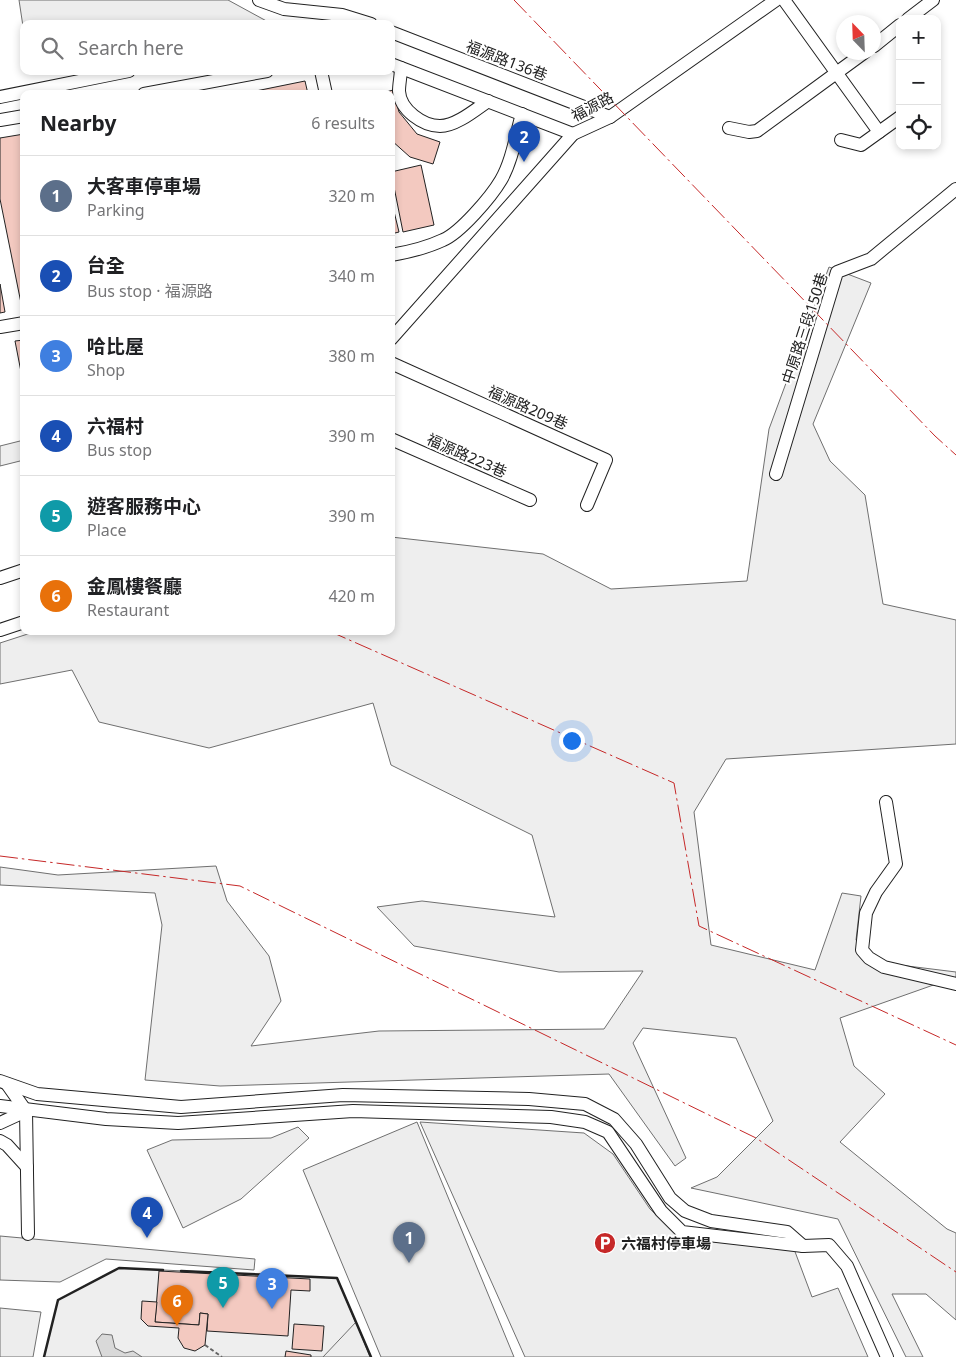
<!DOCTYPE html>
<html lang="en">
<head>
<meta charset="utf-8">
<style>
	:root { --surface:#fff; --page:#f6f6f6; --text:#202124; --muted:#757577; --line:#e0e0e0; --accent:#c62828 }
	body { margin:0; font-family:"Noto Sans","Noto Sans TC",sans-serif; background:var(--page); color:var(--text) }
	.controls { position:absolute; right:15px; top:15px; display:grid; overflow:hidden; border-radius:10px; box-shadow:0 2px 8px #0003 }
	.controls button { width:45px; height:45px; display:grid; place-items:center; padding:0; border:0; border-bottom:1px solid var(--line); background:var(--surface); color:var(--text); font:25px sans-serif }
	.compass { position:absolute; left:836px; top:15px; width:45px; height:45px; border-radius:50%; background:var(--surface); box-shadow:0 2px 8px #0003; rotate:337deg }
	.you { position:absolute; left:571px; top:740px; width:18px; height:18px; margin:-12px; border:4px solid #fff; border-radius:50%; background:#1a73e8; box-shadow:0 0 0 8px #1a73e833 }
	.badge { display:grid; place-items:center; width:32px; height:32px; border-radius:50%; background:var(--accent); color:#fff; font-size:16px; font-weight:700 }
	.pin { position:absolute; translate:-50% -41px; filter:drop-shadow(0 1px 2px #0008) }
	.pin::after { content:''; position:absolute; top:26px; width:18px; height:15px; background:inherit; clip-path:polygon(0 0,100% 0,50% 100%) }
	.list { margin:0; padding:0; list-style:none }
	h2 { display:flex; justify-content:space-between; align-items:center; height:65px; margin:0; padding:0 20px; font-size:21px }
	h2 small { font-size:16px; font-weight:400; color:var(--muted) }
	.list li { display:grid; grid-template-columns:32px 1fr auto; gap:15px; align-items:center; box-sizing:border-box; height:80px; padding:0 20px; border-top:1px solid var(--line) }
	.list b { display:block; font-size:19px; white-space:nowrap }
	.list p { margin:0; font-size:16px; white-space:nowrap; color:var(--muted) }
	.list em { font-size:16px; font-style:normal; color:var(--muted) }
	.icon { flex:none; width:28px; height:28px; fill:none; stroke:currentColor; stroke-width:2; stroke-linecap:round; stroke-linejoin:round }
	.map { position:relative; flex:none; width:956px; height:1357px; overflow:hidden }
	.search { position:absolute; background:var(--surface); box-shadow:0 2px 8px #0003; left:20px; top:20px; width:375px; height:55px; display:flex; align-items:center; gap:12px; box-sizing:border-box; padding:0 18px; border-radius:10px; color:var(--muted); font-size:19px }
	.panel { position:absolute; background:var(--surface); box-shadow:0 2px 8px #0003; left:20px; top:90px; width:375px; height:545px; border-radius:10px }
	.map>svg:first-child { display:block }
	.green { fill:#eee; stroke:#6f6f6f }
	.parking { fill:#ededed; stroke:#6f6f6f }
	.water { fill:#d9d9d9; stroke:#6f6f6f }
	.building { fill:#f3c9c0; stroke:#222 }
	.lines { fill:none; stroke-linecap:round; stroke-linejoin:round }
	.minor-casing { stroke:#222; stroke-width:14 }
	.path { stroke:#646464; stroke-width:2; stroke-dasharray:4 2.5; stroke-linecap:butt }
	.minor { stroke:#fff; stroke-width:12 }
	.wall { stroke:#222; stroke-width:2.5 }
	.power { stroke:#c62828; stroke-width:1; stroke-dasharray:18 4 2.5 4; stroke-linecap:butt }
	.labels { text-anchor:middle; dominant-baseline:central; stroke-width:4; stroke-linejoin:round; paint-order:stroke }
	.street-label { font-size:15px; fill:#222; stroke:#fff }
	.poi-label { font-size:15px; font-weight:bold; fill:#222; stroke:#fff; text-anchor:start }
</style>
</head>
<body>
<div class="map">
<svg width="956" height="1357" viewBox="0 0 956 1357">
	<rect width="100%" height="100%" fill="#fff"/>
	<g class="green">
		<path d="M829 267 871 283 813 424 830 461 865 495 883 604 956 620V744L726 759 694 812 711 945 815 970 842 893 861 896 856 940 875 962 956 972V977L840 1018 854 1066 885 1094 840 1142 947 1229 956 1233V1320L926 1294H892L923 1357H906L838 1219 691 1188 717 1177 773 1121 736 1038 643 1028 633 1043 686 1158 675 1166 609 1074 220 1086 145 1080 162 925 155 893 0 885V867L58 875 216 866 227 901 269 956 281 1001 251 1046 379 1031 604 1029 643 971 559 972 414 946 377 907 422 901 555 917 532 835 391 765 373 703 209 748 99 722 72 670 0 684V643L37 631H391V537L543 554 611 589 747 581 769 429Z"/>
		<path d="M24 440V460L0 466V446Z"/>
		<path d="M119 1268 337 1278 370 1357H44L58 1300Z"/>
	</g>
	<g class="parking">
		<path d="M19 0H228L272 24H24V33Z"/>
		<path d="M417 1122 514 1357H381L303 1170Z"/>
		<path d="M420 1122 584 1133 613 1154 650 1209 679 1237 794 1249 812 1297 838 1288 868 1357H525Z"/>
		<path d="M298 1127 309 1138 241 1199 183 1228 147 1150 172 1140 271 1138Z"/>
		<path d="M0 1236 255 1259 254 1270 106 1259 60 1282 0 1280Z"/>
		<path d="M0 1308 41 1312 33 1357H0Z"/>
		<path d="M356 1322 370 1357H323Z"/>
	</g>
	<path class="water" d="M102 1334 112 1335 115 1348 125 1353 133 1351 142 1357H102L96 1341Z"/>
	<g class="building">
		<path d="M305 81 308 94H241Z"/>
		<path d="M393 90 399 112 417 134 440 142 433 164 410 157 391 140V94H379Z"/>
		<path d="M24 134V308H22L0 199V138Z"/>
		<path d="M421 165 434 225 403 232 391 172Z"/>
		<path d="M391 199 399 232 391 234Z"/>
		<path d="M0 284 5 312 0 313Z"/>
		<path d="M24 340V377H22L15 341Z"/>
		<path d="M159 1271 310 1279V1291L291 1290 288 1336 207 1331 208 1314 200 1313 199 1325 155 1322Z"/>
		<path d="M142 1301 157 1302 155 1322 199 1325 200 1313 208 1314 205 1345 195 1351 184 1348 178 1338 179 1328 148 1326 141 1319Z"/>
		<path d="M294 1324 324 1326 322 1351 292 1349Z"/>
		<path d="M286 1351 311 1355V1357H285Z"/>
	</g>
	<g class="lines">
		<g class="minor-casing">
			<g id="minor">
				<path d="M259 0 284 9 342 15 371 24"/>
				<path d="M784 0 879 132"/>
				<path d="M908 19 933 0"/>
				<path d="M391 32 610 117"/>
				<path d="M874 46 900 25"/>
				<path d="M391 64 573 134"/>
				<path d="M401 68C401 75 399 84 399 91 400 110 423 126 440 126 456 126 475 110 488 101"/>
				<path d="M321 71 326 94"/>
				<path d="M144 94 267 71"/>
				<path d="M0 97 129 71"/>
				<path d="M0 120 24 116"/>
				<path d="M729 128 749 132 757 131 865 52"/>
				<path d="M841 140 861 145 900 117"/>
				<path d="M391 255C409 252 426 248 443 240 460 233 491 197 501 180 512 161 516 135 522 114"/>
				<path d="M0 327 24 323"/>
				<path d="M391 339 573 134 610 117 776 0"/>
				<path d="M391 363 606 460 587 505"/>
				<path d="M391 439 530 500"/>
				<path d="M776 474 837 272 871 259 956 189"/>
				<path d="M0 578 24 570"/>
				<path d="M0 630 24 622"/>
				<path d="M886 802 896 864 876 892 866 913 862 950 869 958 884 967 956 984"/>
				<path d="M0 1081 37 1094 181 1107 343 1095 529 1099 585 1104 614 1119 636 1144 670 1198 685 1211 711 1221 787 1232 803 1246"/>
				<path d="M7 1084 26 1111 28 1234"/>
				<path d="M0 1106 106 1119 178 1123 353 1111 551 1117 585 1122 608 1132 661 1211 682 1232 803 1246 829 1245 847 1266 887 1357"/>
				<path d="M0 1123 26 1111"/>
				<path d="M0 1141 7 1145 27 1167"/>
			</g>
		</g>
		<path class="path" d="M205 1345 222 1357"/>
		<use href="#minor" class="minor"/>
		<g class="wall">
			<path d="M181 1271 337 1278 371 1357"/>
			<path d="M44 1357 58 1300 119 1268 163 1270"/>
		</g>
		<g class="power">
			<path d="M514 0 935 436 956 455"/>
			<path d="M329 631 674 783 699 926 956 1045"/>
			<path d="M0 856 240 886 756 1138 956 1272"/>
		</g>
	</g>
	<defs>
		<g id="parking-disc" transform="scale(1.125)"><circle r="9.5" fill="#c62828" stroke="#fff"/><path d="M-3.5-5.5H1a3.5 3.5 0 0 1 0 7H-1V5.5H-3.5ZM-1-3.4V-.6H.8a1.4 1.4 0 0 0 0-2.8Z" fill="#fff"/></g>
	</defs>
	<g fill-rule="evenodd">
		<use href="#parking-disc" x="605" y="1243"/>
	</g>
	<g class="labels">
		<g class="street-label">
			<text transform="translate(507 60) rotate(21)">福源路136巷</text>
			<text transform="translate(592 106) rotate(-28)">福源路</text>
			<text transform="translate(804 328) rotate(-72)">中原路三段150巷</text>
			<text transform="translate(528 407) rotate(24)">福源路209巷</text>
			<text transform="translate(467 455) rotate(24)">福源路223巷</text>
		</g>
		<g class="poi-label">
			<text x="621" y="1243">六福村停車場</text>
		</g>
	</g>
</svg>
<div class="controls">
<button>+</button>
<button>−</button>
<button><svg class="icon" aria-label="locate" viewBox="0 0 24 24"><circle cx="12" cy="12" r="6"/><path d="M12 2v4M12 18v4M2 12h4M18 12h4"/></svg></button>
</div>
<svg class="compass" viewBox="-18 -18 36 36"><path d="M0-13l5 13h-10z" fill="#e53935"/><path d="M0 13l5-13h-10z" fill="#757577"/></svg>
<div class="you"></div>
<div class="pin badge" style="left:409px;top:1263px;background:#5c6f8a">1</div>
<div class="pin badge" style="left:524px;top:162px;background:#1a4fb4">2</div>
<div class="pin badge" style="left:272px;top:1309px;background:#3f7fe0">3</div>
<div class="pin badge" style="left:147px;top:1238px;background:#1a4fb4">4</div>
<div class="pin badge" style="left:223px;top:1308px;background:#0f9aa8">5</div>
<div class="pin badge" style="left:177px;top:1326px;background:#e8710a">6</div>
<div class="search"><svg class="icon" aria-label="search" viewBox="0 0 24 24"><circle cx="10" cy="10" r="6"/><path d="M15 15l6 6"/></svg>Search here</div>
<section class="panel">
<h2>Nearby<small>6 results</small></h2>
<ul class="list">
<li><span class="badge" style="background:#5c6f8a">1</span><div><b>大客車停車場</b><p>Parking</p></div><em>320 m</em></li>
<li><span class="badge" style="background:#1a4fb4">2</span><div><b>台全</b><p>Bus stop · 福源路</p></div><em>340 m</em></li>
<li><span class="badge" style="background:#3f7fe0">3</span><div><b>哈比屋</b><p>Shop</p></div><em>380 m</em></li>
<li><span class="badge" style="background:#1a4fb4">4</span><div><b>六福村</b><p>Bus stop</p></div><em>390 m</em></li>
<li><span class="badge" style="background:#0f9aa8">5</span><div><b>遊客服務中心</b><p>Place</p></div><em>390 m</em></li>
<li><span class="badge" style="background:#e8710a">6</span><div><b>金鳳樓餐廳</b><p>Restaurant</p></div><em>420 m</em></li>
</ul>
</section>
</div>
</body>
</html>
